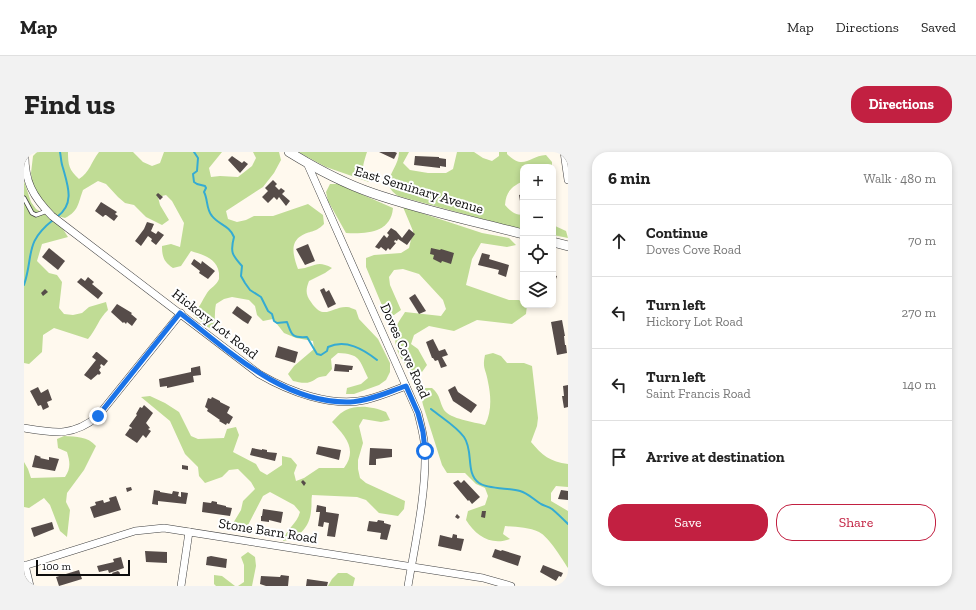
<!DOCTYPE html>
<html lang="en">
<head>
<meta charset="utf-8">
<style>
	:root { --surface:#fff; --page:#f2f2f2; --text:#222; --muted:#767676; --line:#e0e0e0; --accent:#c22041 }
	body { margin:0; font-family:"Zilla Slab",serif; background:var(--page); color:var(--text) }
	.controls { position:absolute; right:12px; top:12px; display:grid; overflow:hidden; border-radius:8px; box-shadow:0 2px 6px #0003 }
	.controls button { width:36px; height:36px; display:grid; place-items:center; padding:0; border:0; border-bottom:1px solid var(--line); background:var(--surface); color:var(--text); font:20px sans-serif }
	.scale { position:absolute; left:12px; bottom:10px; width:94px; box-sizing:border-box; padding-left:4px; border:2px solid #0d0d0d; border-top:0; font-size:11px; line-height:14px; white-space:nowrap; color:#0d0d0d; -webkit-text-stroke:3px #fff; paint-order:stroke }
	.stop { position:absolute; width:12px; height:12px; margin:-9px; border:3px solid #1a73e8; border-radius:50%; background:#fff }
	.stop.end { background:#1a73e8; border-color:#fff; box-shadow:0 1px 4px #0008 }
	.list { margin:0; padding:0; list-style:none }
	h2 { display:flex; justify-content:space-between; align-items:center; height:52px; margin:0; padding:0 16px; font-size:17px }
	h2 small { font-size:13px; font-weight:400; color:var(--muted) }
	.list li { display:grid; grid-template-columns:26px 1fr auto; gap:12px; align-items:center; box-sizing:border-box; height:72px; padding:0 16px; border-top:1px solid var(--line) }
	.list b { display:block; font-size:15px; white-space:nowrap }
	.list p { margin:0; font-size:13px; white-space:nowrap; color:var(--muted) }
	.list em { font-size:13px; font-style:normal; color:var(--muted) }
	.actions { display:flex; gap:8px; padding:12px 16px }
	.actions a { flex:1; padding:9px 0; border:1px solid var(--accent); border-radius:16px; text-align:center; font-size:14px; color:var(--accent) }
	.actions .main { background:var(--accent); color:#fff }
	.icon { flex:none; width:22px; height:22px; fill:none; stroke:currentColor; stroke-width:2; stroke-linecap:round; stroke-linejoin:round }
	.map { position:relative; flex:none; width:544px; height:434px; overflow:hidden; border-radius:16px }
	header { display:flex; align-items:center; gap:24px; box-sizing:border-box; height:56px; padding:0 20px; background:var(--surface); border-bottom:1px solid var(--line) }
	header strong { font-size:19px }
	nav { display:flex; gap:22px; margin-inline-start:auto; font-size:14px }
	.intro { display:flex; align-items:center; justify-content:space-between; box-sizing:border-box; height:96px; padding:0 24px }
	h1 { margin:0; font-size:28px }
	.button { padding:10px 18px; border-radius:16px; background:var(--accent); color:#fff; font-size:14px; font-weight:700 }
	main { display:flex; gap:24px; padding:0 24px }
	aside { flex:1; background:var(--surface); border-radius:16px; box-shadow:0 2px 6px #0003 }
	.map>svg:first-child { display:block }
	.forest { fill:#c0dc95 }
	.lines { fill:none; stroke-linecap:round; stroke-linejoin:round }
	.stream { stroke:#35abd2; stroke-width:2 }
	.building { fill:#564c49 }
	.service-casing { stroke:#404040; stroke-width:5 }
	.minor-casing { stroke:#404040; stroke-width:8 }
	.tertiary-casing { stroke:#404040; stroke-width:10 }
	.service { stroke:#fff; stroke-width:3.5 }
	.minor { stroke:#fff; stroke-width:7 }
	.tertiary { stroke:#fff; stroke-width:9 }
	.route { stroke:#1a73e8; stroke-width:5 }
	.labels { text-anchor:middle; dominant-baseline:central; stroke-width:4; stroke-linejoin:round; paint-order:stroke }
	.street-label { font-size:14px; fill:#0d0d0d; stroke:#fff }
</style>
</head>
<body>
<header>
<strong>Map</strong>
<nav><a>Map</a><a>Directions</a><a>Saved</a></nav>
</header>
<div class="intro"><h1>Find us</h1><a class="button">Directions</a></div>
<main>
<div class="map">
<svg width="544" height="434" viewBox="0 0 544 434">
	<rect width="100%" height="100%" fill="#fff9ee"/>
	<g class="forest">
		<path d="M13 0H44C44 13 45 18 55 27 66 20 67 10 75 0H109L119 10 128 14 136 11 140 0H198L185 16 187 25 196 24 214 25 228 14 232 6 229 0H255L257 8 250 21 239 35 202 59 204 67 213 70 222 68 230 64H249L284 52 299 63 300 72C290 82 286 78 277 84 265 91 270 106 274 117 290 116 292 107 308 116L301 121 285 129C282 137 281 142 287 150 300 170 308 154 323 155 326 155 329 157 332 158L335 167 354 187 366 211V220L362 228 355 233 330 242H322L323 236 337 232 344 226C335 207 336 202 314 201L307 207 308 217 302 224C291 225 294 227 286 230 281 232 274 230 269 229L264 222 270 214 290 197 289 189 272 186 260 181 249 167 239 169 233 163 231 154 225 148 208 145 200 147 192 152C190 161 192 169 189 178L182 174 169 163C175 156 178 149 183 141 186 136 193 133 195 127 195 126 195 122 195 121 193 106 179 103 167 99L157 114 149 116C140 110 138 105 138 94L147 92 156 95 160 71 148 49 142 43 134 45 136 53 145 68 138 73 122 65 110 53 101 51 94 45 82 32 74 29 59 38C54 51 55 59 41 66L33 64 9 38 7 21 9 4Z"/>
		<path d="M274 0H343C339 13 336 19 345 30L302 15Z"/>
		<path d="M375 0H385L379 11 386 18 404 21H422L429 17 433 0H450L459 6 468 9 475 4V0H483V2C500 19 505 4 522 3L528 10V15H499V29C487 35 482 40 481 53 486 59 491 63 499 63V78L374 44C353 30 375 18 375 0Z"/>
		<path d="M0 29 7 50 12 57 35 71 44 85 18 92 13 109 25 121 33 123 38 130 35 156 40 162 49 163 58 161 65 155 82 150 84 158C75 166 72 178 64 187L30 176 19 183 18 200 5 212 0 211Z"/>
		<path d="M306 32H314L369 56C367 81 342 82 322 81L304 49 302 40Z"/>
		<path d="M379 55 458 81 485 86 492 93 483 95 457 91 448 107 442 133 485 148H495L499 151V153H503L502 162 488 172 453 168 430 179 405 174 390 183 387 192 394 197 403 213 398 220 390 221C377 210 368 195 372 177 373 171 378 165 381 160L417 164 422 157 419 148 395 122 379 117 370 118 365 125 366 133 377 158 370 163H362L342 115V106L350 103 377 101 385 96 389 79Z"/>
		<path d="M529 73 542 79 544 86 529 83Z"/>
		<path d="M469 201 477 204 483 211H500L508 214 514 266 513 274 507 290C518 303 526 310 544 312V335L532 334 527 341V349L544 359V416C538 407 525 385 515 380 505 375 492 375 481 374L479 382 486 387C467 394 452 384 442 368L444 359 461 353 464 344 461 336 452 332 441 321H423L418 313 399 253 397 244 400 236H408C417 244 415 249 420 258 426 267 450 270 461 273 468 260 467 244 464 230 462 217 458 217 461 203Z"/>
		<path d="M126 244 141 251 155 260 167 284 174 287 200 286 203 277 212 275 215 283 209 300 232 312 236 319 243 323 258 313V304L267 306 273 313 270 321 272 329 280 326 295 316H320C334 297 321 284 308 270 312 266 317 260 322 258 334 252 351 255 362 260L366 268 357 270 339 267 335 274 339 291 334 308V317L336 326 342 331 381 349 380 357 374 364 355 361 342 348 333 345 288 343C287 348 288 353 287 359 286 375 274 387 259 389 262 377 273 372 276 360L270 353 246 340 239 344 222 377 214 380 208 373 217 358 219 349 231 337 227 330 214 317 205 318 198 325 181 331 175 324 174 315 161 302 146 269 117 245Z"/>
		<path d="M40 284C53 285 63 284 72 294L60 318 43 341 42 350 46 358 43 385 36 379 26 353 20 346 5 356 0 355V310L4 317 7 326 41 325C47 316 46 310 43 300L34 296 33 287Z"/>
		<path d="M224 400 231 405 232 414 228 434H214L220 430V413L217 405Z"/>
		<path d="M314 421H323L331 426 329 434H304L308 427Z"/>
		<path d="M190 423 198 424 211 434H192L190 432Z"/>
	</g>
	<g class="lines">
		<g class="stream">
			<path d="M170 0 174 6 173 19 169 22 170 30 173 32 181 34 182 36 180 40C184 47 182 57 188 64 195 73 205 73 210 85 206 100 208 103 218 114L217 124 221 131 226 138 237 145 244 159 248 162 250 169 253 171 263 170C268 183 267 186 283 185L293 202 297 203 303 199 304 195C322 187 339 197 353 208"/>
			<path d="M33 65C51 52 44 34 39 16 37 11 37 5 36 0"/>
			<path d="M0 133C10 103 0 91 29 68"/>
			<path d="M407 257C418 266 432 274 440 285 450 299 441 321 455 331 463 337 485 336 496 339 504 341 510 348 517 352 521 354 525 355 528 357 534 362 539 367 544 372"/>
		</g>
	</g>
	<g class="building">
		<path d="M355 0H371L373 1 370 7Z"/>
		<path d="M208 4 218 11 220 9 224 12 216 21 204 8Z"/>
		<path d="M391 4 415 5V6L422 7V15L416 14V16L390 13Z"/>
		<path d="M249 28 253 32 251 34 255 38 257 36 261 39 258 42 266 49 262 54 255 45 253 48 250 45 244 51 238 45 244 39 241 36Z"/>
		<path d="M134 41 139 45 136 48 132 43Z"/>
		<path d="M499 42V48L496 49 495 43Z"/>
		<path d="M77 50 93 60 91 62 94 64 90 69 82 63H81L79 65 71 59Z"/>
		<path d="M123 70 130 72 127 79 132 82 134 79 140 83 132 93 127 89 128 87 124 84 117 94 111 89 120 77Z"/>
		<path d="M367 76 372 79 378 86 385 77 391 82 383 93 374 87 373 89 371 88 370 90 372 91 366 98 364 96 362 99 357 95 355 97 351 95 360 83 363 86 365 83 363 81Z"/>
		<path d="M284 92 291 109 281 113 272 97Z"/>
		<path d="M25 96 41 109 34 118 18 105Z"/>
		<path d="M407 96 416 98 417 97 430 101 427 112 418 109 417 111 409 107 410 103 406 102Z"/>
		<path d="M458 101 466 103 465 107 485 113 482 125 474 122 475 118 454 113Z"/>
		<path d="M170 107 177 112 178 109 191 119 184 127 175 121 176 119 167 112Z"/>
		<path d="M529 123 533 124 530 133 529 132Z"/>
		<path d="M64 125 70 130 68 132 79 141 74 147 53 130 57 126 61 129Z"/>
		<path d="M300 136 302 140 305 138 312 152 304 156 296 138Z"/>
		<path d="M21 137 24 140 19 144 17 141Z"/>
		<path d="M391 142 402 159 395 162 385 146Z"/>
		<path d="M93 152 108 161 107 162 113 167 108 174 103 170 102 172 100 170 99 171 87 160Z"/>
		<path d="M213 154 228 165 224 172 219 169 208 161Z"/>
		<path d="M538 168 541 184H540L541 193H542L543 201 533 203 527 170Z"/>
		<path d="M409 187 415 199 421 197 424 203 418 205 423 214 417 216 414 208 411 209 409 206H408L402 190Z"/>
		<path d="M254 194 274 200 271 211 251 205Z"/>
		<path d="M72 200H73L84 209 80 214 77 212 76 214 77 215 75 218 77 221 75 223 74 222 67 228 60 223 72 208 68 205Z"/>
		<path d="M311 212 329 214 328 218H325V220L310 219Z"/>
		<path d="M176 214 177 223 169 224 170 230 143 236V234L136 235 135 227 167 220V216Z"/>
		<path d="M544 233V255L540 256 538 244H540L539 234Z"/>
		<path d="M431 234 434 240 453 253 447 261 429 249 424 238Z"/>
		<path d="M14 235 17 241 24 237 28 248 23 250 25 255 19 258 17 253 14 254 6 239Z"/>
		<path d="M188 245 196 249V250L206 255 203 261 209 265 205 272 203 271 202 273 195 269 196 268 183 259 184 257 181 255 184 246 187 247Z"/>
		<path d="M120 253 129 261 122 271 126 276 124 277 127 279 122 286 119 283 113 291 101 283 106 276 107 277 108 276 105 274 113 263 112 262 116 255 118 256Z"/>
		<path d="M294 294 317 298 315 308 292 302Z"/>
		<path d="M228 296 238 298V297L243 298V300L253 301 251 309 226 303Z"/>
		<path d="M346 296 368 297V305L352 307V313H345Z"/>
		<path d="M11 303 17 305 16 306 25 308V305L35 307 31 319 8 315Z"/>
		<path d="M158 313 164 314V318L158 317Z"/>
		<path d="M279 328 282 331 280 334 277 330Z"/>
		<path d="M434 328 437 331 440 328 456 345 448 352 445 348 444 349 429 331Z"/>
		<path d="M107 335 108 338 103 340 102 336Z"/>
		<path d="M130 338 136 339V340L148 342 149 339 155 340 154 344 157 345V340L164 341 162 352 134 349V353L128 352Z"/>
		<path d="M537 338 544 339V348L534 347Z"/>
		<path d="M92 344 97 358 70 366 66 355 72 353 71 350 79 348 80 351 86 349 85 346Z"/>
		<path d="M188 349 193 350V352L202 354V355L208 356 206 364 178 360 179 350 187 351Z"/>
		<path d="M293 353 302 355V360L315 362 311 385 303 384 305 371 300 370 299 375 294 374 296 360H292Z"/>
		<path d="M239 357 259 360 257 371 245 368V370L237 369V364H238Z"/>
		<path d="M458 359H462L461 366 457 365Z"/>
		<path d="M433 362 436 365 434 367 431 365Z"/>
		<path d="M354 368 360 369V371L367 373 363 388 356 387 357 381 343 379 345 369 353 370Z"/>
		<path d="M28 370 30 377 10 385 7 376Z"/>
		<path d="M429 382 433 383V386L440 387 437 399 414 394 416 383 428 386Z"/>
		<path d="M471 397 477 399 478 398 497 404 494 414 468 405Z"/>
		<path d="M121 399 143 400V411L122 410Z"/>
		<path d="M187 404 203 407 202 416 182 413 183 405Z"/>
		<path d="M97 405 100 416 85 421 84 418 75 420 73 414 90 410 89 407Z"/>
		<path d="M519 413 539 421 537 425 535 424 532 429 516 420Z"/>
		<path d="M55 418 58 427 35 434 32 425Z"/>
		<path d="M94 419 96 421 95 424 89 423 88 421Z"/>
		<path d="M257 423 265 424 264 434H242L236 432 237 424 256 425Z"/>
		<path d="M283 427 304 430 303 434H282Z"/>
	</g>
	<g class="lines">
		<g class="service-casing">
			<path id="service" d="M0 46 8 61 12 63 23 59"/>
		</g>
		<g class="minor-casing">
			<g id="minor">
				<path d="M1 0C0 29 9 45 28 64L235 222C266 240 306 255 341 248 355 245 369 239 382 234"/>
				<path d="M540 0 544 28"/>
				<path d="M283 11 394 261C397 274 401 287 401 300 402 343 391 392 384 434"/>
				<path d="M0 276C30 281 49 285 74 264L157 161"/>
				<path d="M1 413 6 434"/>
				<path d="M0 414 111 379 140 376 459 426 487 434"/>
				<path d="M157 434 165 380"/>
			</g>
		</g>
		<g class="tertiary-casing">
			<g id="tertiary">
				<path d="M265 0C291 16 319 31 348 41 397 58 449 69 499 82"/>
				<path d="M529 90 544 94"/>
			</g>
		</g>
		<use href="#service" class="service"/>
		<use href="#minor" class="minor"/>
		<use href="#tertiary" class="tertiary"/>
	</g>
	<g class="lines">
		<path class="route" d="M74 264 156 161C205 199 260 252 326 250 345 249 364 240 382 234L394 261 399 280 401 299"/>
	</g>
	<g class="labels">
		<g class="street-label">
			<text transform="translate(395 38) rotate(17)">East Seminary Avenue</text>
			<text transform="translate(191 172) rotate(38)">Hickory Lot Road</text>
			<text transform="translate(381 199) rotate(66)">Doves Cove Road</text>
			<text transform="translate(244 379) rotate(9)">Stone Barn Road</text>
		</g>
	</g>
</svg>
<div class="controls">
<button>+</button>
<button>−</button>
<button><svg class="icon" aria-label="locate" viewBox="0 0 24 24"><circle cx="12" cy="12" r="6"/><path d="M12 2v4M12 18v4M2 12h4M18 12h4"/></svg></button>
<button><svg class="icon" aria-label="layers" viewBox="0 0 24 24"><path d="M12 4l9 5-9 5-9-5zM3 14l9 5 9-5"/></svg></button>
</div>
<div class="scale">100 m</div>
<div class="stop" style="left:401px;top:299px"></div>
<div class="stop end" style="left:74px;top:264px"></div>
</div>
<aside>
<h2>6 min<small>Walk · 480 m</small></h2>
<ul class="list">
<li><svg class="icon" aria-label="ahead" viewBox="0 0 24 24"><path d="M12 20V5M6 11l6-6 6 6"/></svg><div><b>Continue</b><p>Doves Cove Road</p></div><em>70 m</em></li>
<li><svg class="icon" aria-label="left" viewBox="0 0 24 24"><path d="M17 20v-9H6M10 6l-5 5 5 5"/></svg><div><b>Turn left</b><p>Hickory Lot Road</p></div><em>270 m</em></li>
<li><svg class="icon" aria-label="left" viewBox="0 0 24 24"><path d="M17 20v-9H6M10 6l-5 5 5 5"/></svg><div><b>Turn left</b><p>Saint Francis Road</p></div><em>140 m</em></li>
<li><svg class="icon" aria-label="arrive" viewBox="0 0 24 24"><path d="M6 21V4h12l-3 4 3 4H6"/></svg><div><b>Arrive at destination</b></div></li>
</ul>
<div class="actions"><a class="main">Save</a><a>Share</a></div>
</aside>
</main>
</body>
</html>
